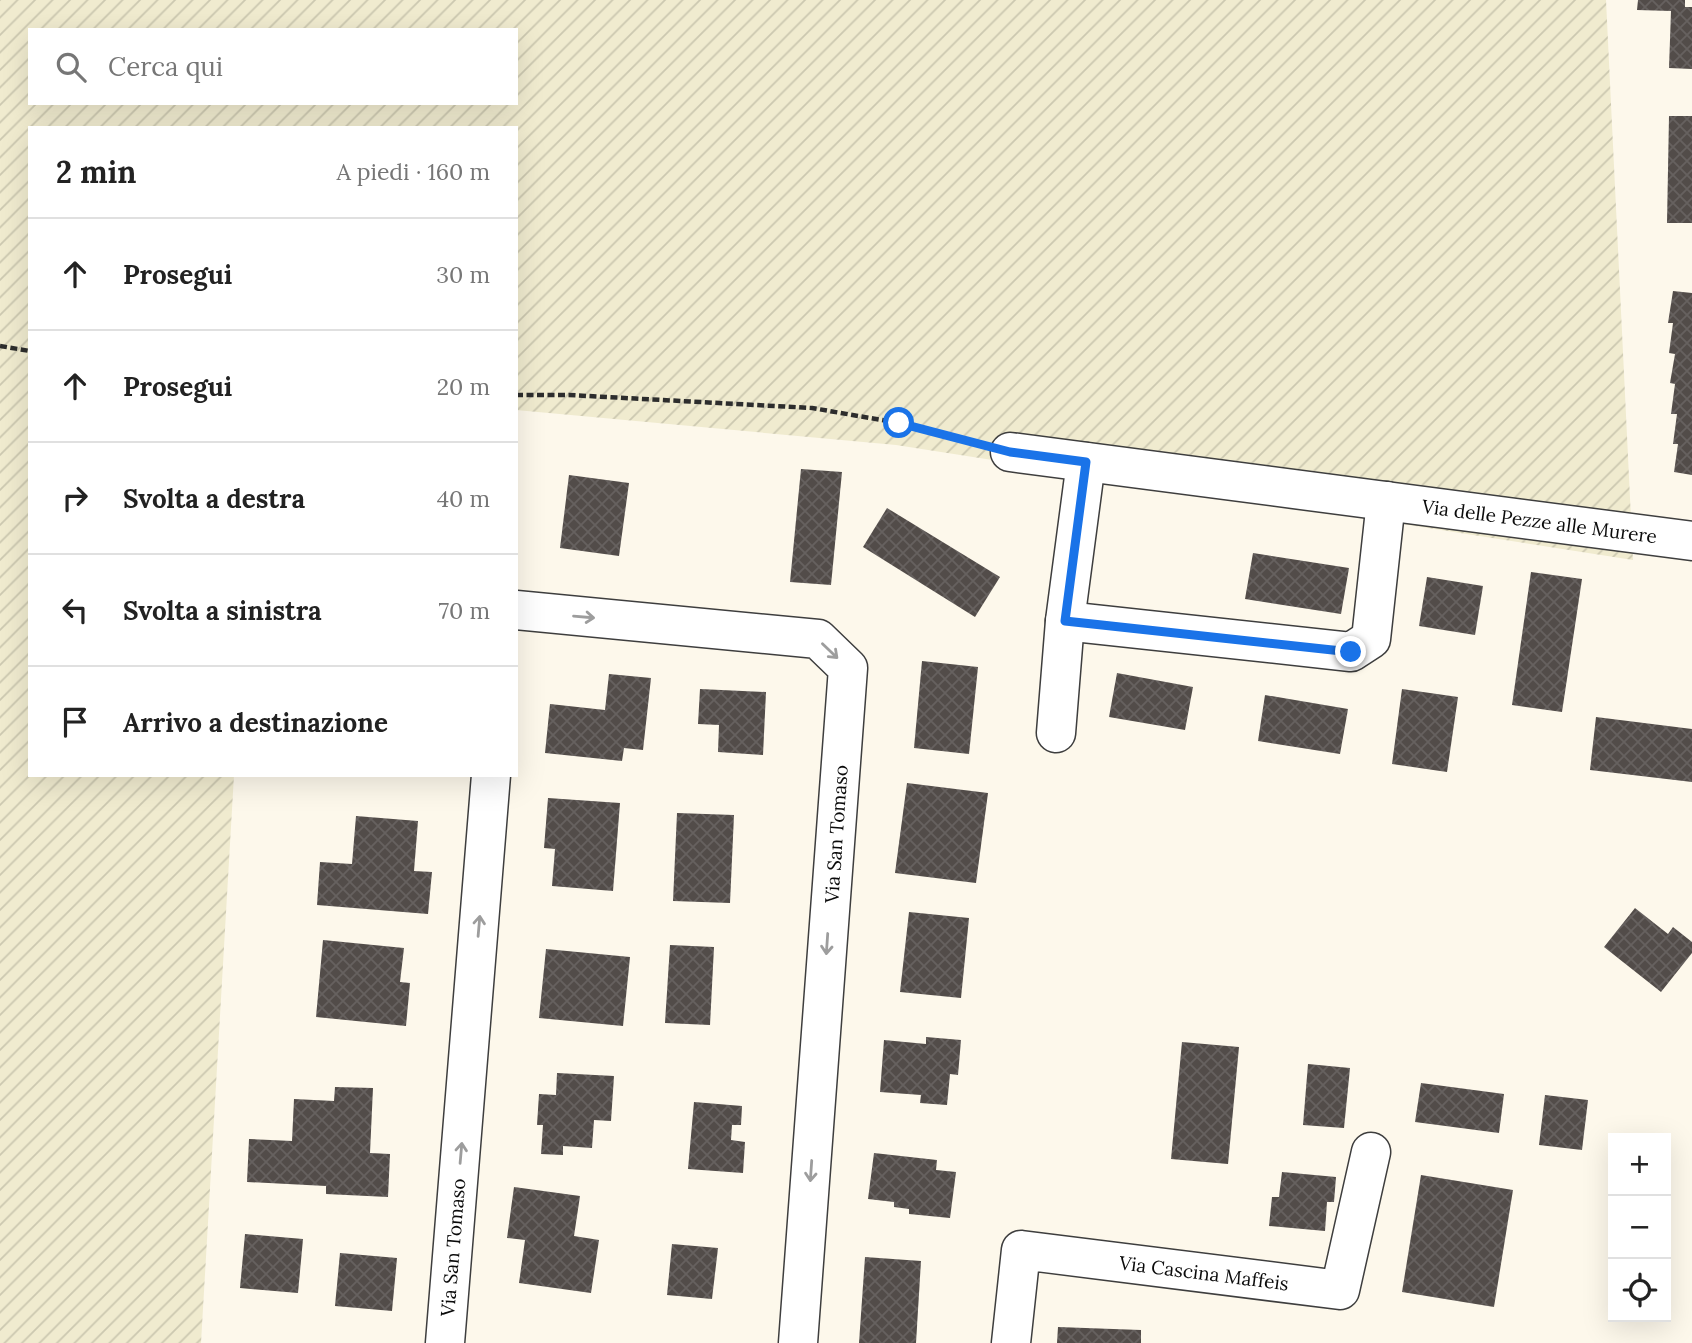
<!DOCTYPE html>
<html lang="it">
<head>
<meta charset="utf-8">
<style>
	:root { --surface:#fff; --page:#f6f6f6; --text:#222; --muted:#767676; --line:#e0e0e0 }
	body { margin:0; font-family:Lora,serif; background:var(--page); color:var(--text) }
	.controls { position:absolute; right:21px; bottom:21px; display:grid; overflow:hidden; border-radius:0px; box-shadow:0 7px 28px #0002 }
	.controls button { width:63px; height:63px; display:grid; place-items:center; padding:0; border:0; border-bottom:2px solid var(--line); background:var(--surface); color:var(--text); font:35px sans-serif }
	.stop { position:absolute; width:21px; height:21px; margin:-16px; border:5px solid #1a73e8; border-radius:50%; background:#fff }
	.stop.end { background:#1a73e8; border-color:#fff; box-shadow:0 2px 7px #0008 }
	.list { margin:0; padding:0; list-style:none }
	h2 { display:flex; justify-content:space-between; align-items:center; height:91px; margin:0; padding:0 28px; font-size:30px }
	h2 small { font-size:23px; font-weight:400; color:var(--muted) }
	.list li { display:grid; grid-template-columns:46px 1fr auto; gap:21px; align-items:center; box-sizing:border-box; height:112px; padding:0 28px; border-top:2px solid var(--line) }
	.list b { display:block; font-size:26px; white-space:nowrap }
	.list em { font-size:23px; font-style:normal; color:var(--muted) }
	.icon { flex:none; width:38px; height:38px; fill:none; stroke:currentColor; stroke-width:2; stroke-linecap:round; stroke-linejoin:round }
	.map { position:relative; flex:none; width:1692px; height:1343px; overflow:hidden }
	.search { position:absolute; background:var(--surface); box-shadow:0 7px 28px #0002; left:28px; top:28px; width:490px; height:77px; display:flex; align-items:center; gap:18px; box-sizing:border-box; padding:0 24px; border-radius:0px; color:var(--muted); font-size:26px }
	.panel { position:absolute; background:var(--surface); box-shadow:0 7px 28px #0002; left:28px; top:126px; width:490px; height:651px; border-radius:0px }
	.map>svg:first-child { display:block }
	.farmland { fill:url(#farmland-furrows); fill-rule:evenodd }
	.building { fill:url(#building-cross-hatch) }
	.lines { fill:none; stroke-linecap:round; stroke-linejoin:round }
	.minor-casing { stroke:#3e3e3e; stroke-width:41 }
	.path { stroke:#2d2d2d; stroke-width:4.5; stroke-dasharray:7 3.5; stroke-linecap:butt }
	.minor { stroke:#fff; stroke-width:38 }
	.oneway { stroke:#9d9d9d }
	.route { stroke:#1a73e8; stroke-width:9 }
	.labels { text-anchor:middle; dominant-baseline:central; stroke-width:7; stroke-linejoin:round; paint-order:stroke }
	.street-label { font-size:19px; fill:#0b0b0b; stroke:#fff }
</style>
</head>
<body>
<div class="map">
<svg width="1692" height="1343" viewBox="0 0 1692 1343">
	<defs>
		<pattern id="farmland-furrows" width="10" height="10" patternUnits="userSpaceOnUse" patternTransform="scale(1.75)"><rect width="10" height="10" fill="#f0ebcf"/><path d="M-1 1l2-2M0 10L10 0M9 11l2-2" fill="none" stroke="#ccc8b0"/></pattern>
		<pattern id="building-cross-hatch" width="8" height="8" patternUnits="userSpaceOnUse" patternTransform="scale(1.75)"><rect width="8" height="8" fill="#524c49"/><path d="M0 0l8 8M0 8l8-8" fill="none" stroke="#66615f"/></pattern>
	</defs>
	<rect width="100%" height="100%" fill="#fdf8eb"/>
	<path class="farmland" d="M0 0H1606L1633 560 896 445 516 410V128H30V775H234L201 1343H0ZM30 30H516V103H30Z"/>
	<g class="building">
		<path d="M1638 0H1685V7H1692V69L1669 68 1671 11 1637 10Z"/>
		<path d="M1669 116H1692V223H1667Z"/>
		<path d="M1673 291 1692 293V475L1674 472 1678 444H1673L1677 414H1671L1675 384 1670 383 1675 354 1669 353 1673 323H1668Z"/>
		<path d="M801 469 842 472 831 585 790 582Z"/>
		<path d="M569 475 629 483 619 556 560 548Z"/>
		<path d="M887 508 1000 577 975 617 863 547Z"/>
		<path d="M1253 553 1349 568 1341 614 1245 599Z"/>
		<path d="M1531 572 1582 579 1562 712 1512 705Z"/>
		<path d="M1427 577 1483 586 1475 635 1419 626Z"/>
		<path d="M922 661 978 667 969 754 914 748Z"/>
		<path d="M1117 673 1193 687 1185 730 1109 717Z"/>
		<path d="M609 674 651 678 643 750 624 748 622 761 545 753 550 704 605 710Z"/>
		<path d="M700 689 766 692 763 755 718 752 719 725 698 724Z"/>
		<path d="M1402 689 1458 697 1447 772 1392 764Z"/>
		<path d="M1265 695 1348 709 1340 754 1258 741Z"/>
		<path d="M1596 717 1692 729V782L1590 770Z"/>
		<path d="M907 783 988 793 976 883 895 873Z"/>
		<path d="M548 798 620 803 613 891 552 886 555 849 544 848Z"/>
		<path d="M677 813 734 815 730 903 673 901Z"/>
		<path d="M356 816 418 821 414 871 432 872 428 914 317 905 320 862 352 864Z"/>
		<path d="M1635 908 1668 934 1673 927 1692 942V953L1661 992 1604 947Z"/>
		<path d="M909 912 969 918 961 998 900 992Z"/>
		<path d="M323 940 404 948 400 982 410 983 406 1026 316 1017Z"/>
		<path d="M670 945 714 947 710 1025 665 1023Z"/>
		<path d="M546 949 630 957 623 1026 539 1018Z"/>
		<path d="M926 1037 961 1040 958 1075 950 1074 947 1105 920 1103 921 1095 880 1092 884 1040 926 1044Z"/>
		<path d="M1182 1042 1239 1047 1228 1164 1171 1159Z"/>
		<path d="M1308 1064 1350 1068 1344 1128 1303 1125Z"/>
		<path d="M557 1073 614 1076 611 1121 594 1120 592 1148 563 1146V1155L541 1154 543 1125H537L539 1094 556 1095Z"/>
		<path d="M1421 1083 1504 1094 1499 1133 1415 1122Z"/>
		<path d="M335 1087 373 1088 370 1153 390 1154 388 1197 326 1194V1186L247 1182 249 1139 292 1141 294 1099 334 1101Z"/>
		<path d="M1545 1095 1588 1100 1582 1150 1539 1145Z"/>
		<path d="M694 1102 742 1106 741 1125H732L731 1140 745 1142 743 1173 688 1169Z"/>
		<path d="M874 1153 937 1160 936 1170 956 1172 950 1218 909 1214V1209L894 1207V1202L868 1199Z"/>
		<path d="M1282 1172 1336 1177 1334 1202H1327L1325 1231 1269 1226 1272 1197H1279Z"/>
		<path d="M1421 1175 1513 1190 1494 1307 1402 1292Z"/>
		<path d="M514 1187 580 1196 574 1236 599 1240 591 1293 519 1283 525 1240 507 1238Z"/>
		<path d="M245 1234 303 1239 298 1293 240 1288Z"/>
		<path d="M672 1244 718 1248 712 1299 667 1295Z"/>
		<path d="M340 1253 397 1258 392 1311 335 1306Z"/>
		<path d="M865 1257 921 1261 916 1343H859Z"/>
		<path d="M1058 1327 1141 1330V1343H1057Z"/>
	</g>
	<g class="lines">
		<g class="minor-casing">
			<g id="minor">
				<path id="s1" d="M1010 452 1692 541"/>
				<path d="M516 610 818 639 848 668 798 1343"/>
				<path d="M1065 621 1351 652 1371 639 1386 501"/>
				<path d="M1056 733 1065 621 1086 462"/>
				<path id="s2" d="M445 1343 491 775"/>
				<path id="s3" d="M1011 1343 1021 1250 1340 1290 1371 1152"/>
			</g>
		</g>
		<g class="path">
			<path d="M0 346 30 351"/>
			<path d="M516 395H569L812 408 899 423 980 444"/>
		</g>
		<use href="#minor" class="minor"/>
	</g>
	<defs><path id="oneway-shaft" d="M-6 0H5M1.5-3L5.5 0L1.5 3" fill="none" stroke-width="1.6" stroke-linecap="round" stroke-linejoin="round" transform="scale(1.75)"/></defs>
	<g class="oneway">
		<use href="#oneway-shaft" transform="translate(584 617) rotate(5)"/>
		<use href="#oneway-shaft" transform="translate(830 651) rotate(44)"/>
		<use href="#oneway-shaft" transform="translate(479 926) rotate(-85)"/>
		<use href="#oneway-shaft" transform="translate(827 944) rotate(94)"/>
		<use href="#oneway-shaft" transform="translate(461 1153) rotate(-85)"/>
		<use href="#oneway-shaft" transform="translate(811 1171) rotate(94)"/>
	</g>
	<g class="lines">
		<path class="route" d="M899 423 1010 452 1086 462 1065 621 1351 652"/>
	</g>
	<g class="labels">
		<g class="street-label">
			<text stroke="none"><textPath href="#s1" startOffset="534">Via delle Pezze alle Murere</textPath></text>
			<text transform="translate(836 834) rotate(-86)">Via San Tomaso</text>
			<text stroke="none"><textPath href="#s2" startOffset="96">Via San Tomaso</textPath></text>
			<text stroke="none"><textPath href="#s3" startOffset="278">Via Cascina Maffeis</textPath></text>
		</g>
	</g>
</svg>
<div class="controls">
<button>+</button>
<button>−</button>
<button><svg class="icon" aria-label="locate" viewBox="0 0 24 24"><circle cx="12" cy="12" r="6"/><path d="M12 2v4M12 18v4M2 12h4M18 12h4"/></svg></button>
</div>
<div class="stop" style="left:899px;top:423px"></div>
<div class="stop end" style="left:1351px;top:652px"></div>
<div class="search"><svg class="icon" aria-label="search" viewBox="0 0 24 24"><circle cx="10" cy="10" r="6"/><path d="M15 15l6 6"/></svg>Cerca qui</div>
<section class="panel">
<h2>2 min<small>A piedi · 160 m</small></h2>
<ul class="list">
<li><svg class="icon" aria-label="ahead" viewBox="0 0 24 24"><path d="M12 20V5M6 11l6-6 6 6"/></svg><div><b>Prosegui</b></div><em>30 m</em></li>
<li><svg class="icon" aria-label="ahead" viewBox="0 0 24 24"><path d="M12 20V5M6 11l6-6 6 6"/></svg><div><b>Prosegui</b></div><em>20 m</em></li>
<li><svg class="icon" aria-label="right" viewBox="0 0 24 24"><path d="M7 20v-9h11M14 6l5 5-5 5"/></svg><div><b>Svolta a destra</b></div><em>40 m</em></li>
<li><svg class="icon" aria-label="left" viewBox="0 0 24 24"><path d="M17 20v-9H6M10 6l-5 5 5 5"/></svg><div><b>Svolta a sinistra</b></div><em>70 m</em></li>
<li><svg class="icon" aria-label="arrive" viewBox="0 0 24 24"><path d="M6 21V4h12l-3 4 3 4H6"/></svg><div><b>Arrivo a destinazione</b></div></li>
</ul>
</section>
</div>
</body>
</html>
